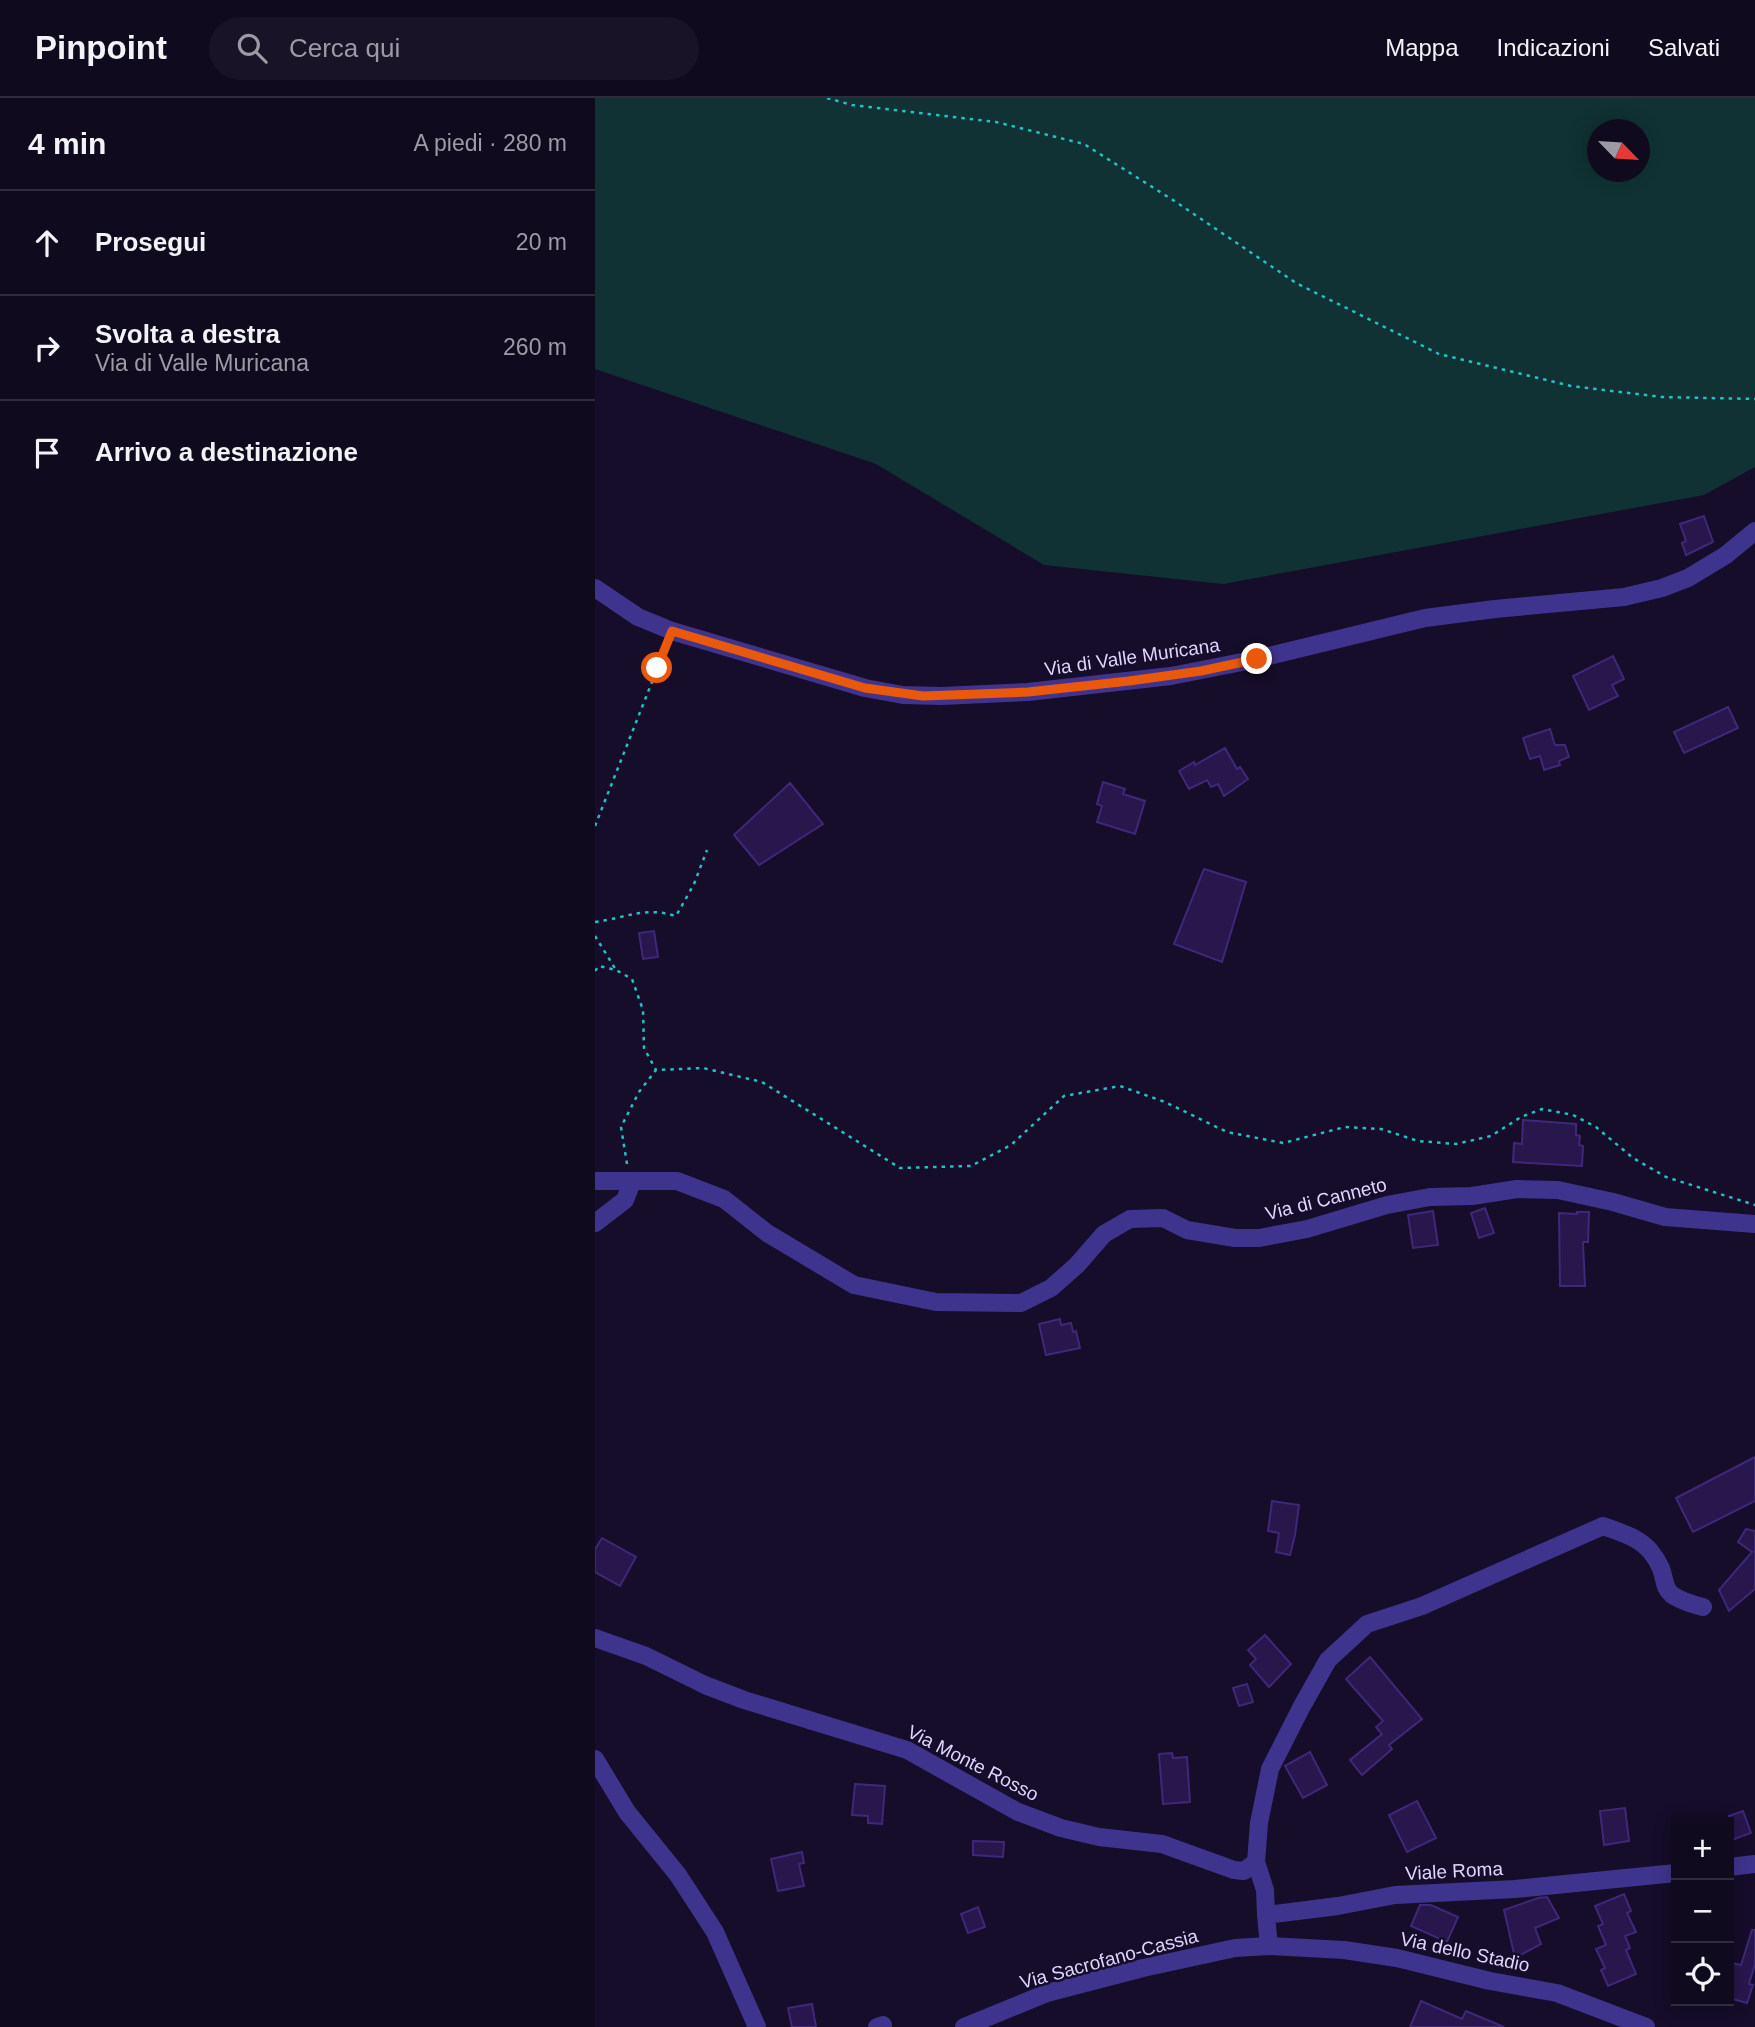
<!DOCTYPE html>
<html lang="it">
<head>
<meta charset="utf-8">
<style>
	:root { --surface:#100a1f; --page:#191328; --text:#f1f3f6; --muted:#9c9aa4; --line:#302b3d }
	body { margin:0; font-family:Helvetica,sans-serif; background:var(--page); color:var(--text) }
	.controls { position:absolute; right:21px; bottom:21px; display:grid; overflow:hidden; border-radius:0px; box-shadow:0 4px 18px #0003 }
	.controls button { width:63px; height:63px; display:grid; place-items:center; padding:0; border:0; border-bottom:2px solid var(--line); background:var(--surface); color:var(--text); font:35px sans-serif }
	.compass { position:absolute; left:992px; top:21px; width:63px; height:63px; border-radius:50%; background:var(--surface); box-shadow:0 4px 18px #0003; rotate:115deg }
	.stop { position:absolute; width:21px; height:21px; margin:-16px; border:5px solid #ea580c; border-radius:50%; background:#fff }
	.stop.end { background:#ea580c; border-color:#fff; box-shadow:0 2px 7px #0008 }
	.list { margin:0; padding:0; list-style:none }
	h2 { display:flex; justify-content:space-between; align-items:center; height:91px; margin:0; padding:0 28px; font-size:30px }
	h2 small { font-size:23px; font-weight:400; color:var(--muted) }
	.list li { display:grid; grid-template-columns:46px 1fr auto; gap:21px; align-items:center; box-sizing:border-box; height:105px; padding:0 28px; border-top:2px solid var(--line) }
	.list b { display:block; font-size:26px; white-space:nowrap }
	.list p { margin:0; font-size:23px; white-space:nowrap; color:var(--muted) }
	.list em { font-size:23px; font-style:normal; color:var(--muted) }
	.icon { flex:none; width:38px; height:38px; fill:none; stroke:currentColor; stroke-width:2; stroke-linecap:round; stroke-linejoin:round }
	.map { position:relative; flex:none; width:1160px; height:1929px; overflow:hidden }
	header { display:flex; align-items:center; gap:42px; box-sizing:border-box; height:98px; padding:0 35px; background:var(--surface); border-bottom:2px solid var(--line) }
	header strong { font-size:33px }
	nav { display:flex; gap:38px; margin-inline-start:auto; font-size:24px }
	.search { width:490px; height:63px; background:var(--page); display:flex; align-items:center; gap:18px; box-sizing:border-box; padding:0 24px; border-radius:38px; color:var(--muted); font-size:26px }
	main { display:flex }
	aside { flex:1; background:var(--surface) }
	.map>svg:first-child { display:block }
	.green { fill:#103234; fill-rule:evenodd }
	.building { fill:#27174c; stroke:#3f277a; stroke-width:2 }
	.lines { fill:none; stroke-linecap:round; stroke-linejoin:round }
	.path { stroke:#23c0c5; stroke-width:2.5; stroke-dasharray:3.5 5; stroke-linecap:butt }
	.minor { stroke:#3f348d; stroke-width:18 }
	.route { stroke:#ea580c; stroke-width:9 }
	.labels { text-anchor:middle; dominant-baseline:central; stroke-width:5; stroke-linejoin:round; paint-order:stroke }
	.street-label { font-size:19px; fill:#ded5ff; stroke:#150d29 }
</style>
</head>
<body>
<header>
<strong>Pinpoint</strong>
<div class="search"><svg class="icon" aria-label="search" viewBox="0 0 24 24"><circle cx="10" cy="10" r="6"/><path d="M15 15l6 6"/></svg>Cerca qui</div>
<nav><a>Mappa</a><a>Indicazioni</a><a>Salvati</a></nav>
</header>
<main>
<aside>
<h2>4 min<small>A piedi · 280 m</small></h2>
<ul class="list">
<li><svg class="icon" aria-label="ahead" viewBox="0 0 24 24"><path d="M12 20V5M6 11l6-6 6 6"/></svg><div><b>Prosegui</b></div><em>20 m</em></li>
<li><svg class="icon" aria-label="right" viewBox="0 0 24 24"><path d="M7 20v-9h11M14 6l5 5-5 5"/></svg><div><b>Svolta a destra</b><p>Via di Valle Muricana</p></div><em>260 m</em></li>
<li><svg class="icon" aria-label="arrive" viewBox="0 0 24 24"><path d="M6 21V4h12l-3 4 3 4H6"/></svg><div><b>Arrivo a destinazione</b></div></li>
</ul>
</aside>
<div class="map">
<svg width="1160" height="1929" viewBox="0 0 1160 1929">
	<rect width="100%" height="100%" fill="#150d29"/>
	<path class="green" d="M0 0H1160V369L1109 397 628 486 449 467 281 366 0 271ZM1002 32H1044V74H1002Z"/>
	<g class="building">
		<path d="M1109 418 1118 444 1091 457 1087 445 1091 443 1085 426Z"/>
		<path d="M1018 558 1029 581 1017 587 1023 598 994 612 978 578Z"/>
		<path d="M1133 609 1143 630 1089 655 1079 634Z"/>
		<path d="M955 631 960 647H970L974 659 964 663 965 667 949 672 945 658 935 661 928 640Z"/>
		<path d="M630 650 642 671 645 669 653 681 629 698 623 686 616 689 612 682 594 691 584 673 599 664 600 667Z"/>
		<path d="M508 684 530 691 528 696 550 703 540 736 502 724 507 708 502 706Z"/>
		<path d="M195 685 228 726 164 767 139 737Z"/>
		<path d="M609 771 651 784 627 864 579 846Z"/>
		<path d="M59 833 63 859 48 861 44 835Z"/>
		<path d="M928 1022 981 1026V1037L985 1038 984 1047 988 1048 987 1068 918 1064 919 1045 927 1046Z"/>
		<path d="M890 1110 899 1135 884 1140 876 1115Z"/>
		<path d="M838 1113 843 1147 818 1150 813 1117Z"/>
		<path d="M982 1114H994L993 1144H988L990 1188H965L964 1115 982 1116Z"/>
		<path d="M465 1221 466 1227 476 1225 478 1234 481 1233 485 1250 451 1257 444 1226Z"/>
		<path d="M1160 1359V1403L1098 1434 1081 1400Z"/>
		<path d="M677 1403 704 1407 700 1437 695 1457 681 1454 684 1435 673 1433Z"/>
		<path d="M1151 1431 1160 1433V1491L1134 1513 1124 1492 1157 1454 1143 1444Z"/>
		<path d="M7 1440 41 1459 25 1488 0 1474V1451Z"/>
		<path d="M670 1537 696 1566 674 1589 655 1567 661 1561 653 1552Z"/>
		<path d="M775 1559 827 1621 794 1647 797 1651 767 1677 755 1662 787 1636 781 1629 788 1623 751 1581Z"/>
		<path d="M652 1586 658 1604 644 1608 638 1590Z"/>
		<path d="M715 1654 732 1687 708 1700 690 1668Z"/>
		<path d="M577 1655 578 1660 592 1659 595 1704 568 1706 564 1656Z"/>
		<path d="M260 1686 290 1688 287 1726 273 1725V1718L257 1717Z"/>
		<path d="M822 1703 841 1740 812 1754 794 1717Z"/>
		<path d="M1030 1710 1034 1743 1009 1747 1005 1713Z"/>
		<path d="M1148 1713 1156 1735 1134 1743V1718Z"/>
		<path d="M378 1743 409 1744 408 1759 378 1757Z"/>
		<path d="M207 1754 209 1765 204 1766 209 1788 183 1793 176 1761Z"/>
		<path d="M1029 1796 1036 1813 1032 1815 1041 1834 1030 1838 1035 1850 1031 1852 1041 1876 1013 1888 1006 1872 1010 1870 1001 1851 1011 1847 1003 1828 1008 1826 1000 1808Z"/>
		<path d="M952 1799 964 1820 940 1830 946 1846 920 1860 909 1812 943 1800Z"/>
		<path d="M825 1807H836L863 1819 852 1844 816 1828Z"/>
		<path d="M383 1809 390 1829 373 1835 366 1816Z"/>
		<path d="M1157 1832H1160V1866L1154 1886 1158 1887 1152 1905 1134 1900V1877L1137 1865 1146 1867Z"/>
		<path d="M826 1903 867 1921 871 1913 909 1929H815Z"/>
		<path d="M217 1906 221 1929H197L193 1910Z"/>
	</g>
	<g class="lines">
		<g class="path">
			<path d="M232 0 257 7 401 24 489 46 581 104 701 185 844 256 976 288 1067 299 1160 301"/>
			<path d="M0 728 72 546"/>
			<path d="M0 824C32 820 48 808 81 818L99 786 112 752"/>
			<path d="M0 838 21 872"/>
			<path d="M0 873 4 868 21 872 37 881 48 912 49 950 61 972"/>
			<path d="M32 1066 26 1029 44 994 61 972 108 970 167 984 305 1070 376 1068 416 1047 469 998 525 988 570 1004 632 1034 688 1045 750 1029 786 1031 823 1043 861 1046 896 1038 926 1019 947 1011 978 1017 1001 1029 1038 1060 1071 1079 1160 1107"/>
		</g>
		<g class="minor">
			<path d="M0 490 43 519 77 533 270 590 308 597 346 598 433 594 576 578 662 561 830 520 900 511 1029 499 1067 490 1093 480 1131 457 1160 433"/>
			<path d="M0 1083H82L129 1101 172 1135 259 1187 341 1204 426 1205 456 1190 482 1167 509 1136 535 1121 568 1120 592 1132 640 1140H664L712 1131 792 1107 835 1099 877 1098 922 1091 963 1092 1018 1104 1070 1119 1160 1126"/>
			<path d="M0 1125 30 1102 37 1084"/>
			<path d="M0 1540 51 1558 110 1587 149 1602 312 1652 423 1714 466 1730 504 1739 567 1746 639 1772 649 1773 661 1764"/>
			<path d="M0 1661 32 1714 83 1777 120 1834 162 1929"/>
			<path d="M1134 1769 1160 1766"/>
			<path d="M671 1817 670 1792 661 1764 664 1725 675 1671 707 1608 733 1562 772 1526 827 1508 1008 1428C1024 1434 1044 1439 1056 1454 1082 1486 1052 1494 1108 1509"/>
			<path d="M674 1848 671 1817 743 1808 800 1797 920 1791 1081 1775"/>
			<path d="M282 1929 288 1927"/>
			<path d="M369 1929 452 1895 548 1870 640 1850 674 1848 749 1852 802 1860 895 1883 962 1895 1051 1929"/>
		</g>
	</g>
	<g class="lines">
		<path class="route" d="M62 570 77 533 270 590 328 598 433 594 534 583 606 573 662 561"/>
	</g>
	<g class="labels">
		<g class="street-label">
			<text transform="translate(537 559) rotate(-8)">Via di Valle Muricana</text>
			<text transform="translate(731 1101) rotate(-14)">Via di Canneto</text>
			<text transform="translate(378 1665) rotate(27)">Via Monte Rosso</text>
			<text transform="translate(859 1773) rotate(-3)">Viale Roma</text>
			<text transform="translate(870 1854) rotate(12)">Via dello Stadio</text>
			<text transform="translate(514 1861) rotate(-15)">Via Sacrofano-Cassia</text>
		</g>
	</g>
</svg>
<div class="controls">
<button>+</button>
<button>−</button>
<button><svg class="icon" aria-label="locate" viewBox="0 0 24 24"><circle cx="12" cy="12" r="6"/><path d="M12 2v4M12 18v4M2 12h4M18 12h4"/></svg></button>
</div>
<svg class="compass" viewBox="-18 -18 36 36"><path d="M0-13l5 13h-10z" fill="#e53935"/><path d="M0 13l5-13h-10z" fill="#9c9aa4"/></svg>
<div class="stop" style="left:62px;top:570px"></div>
<div class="stop end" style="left:662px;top:561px"></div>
</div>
</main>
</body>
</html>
